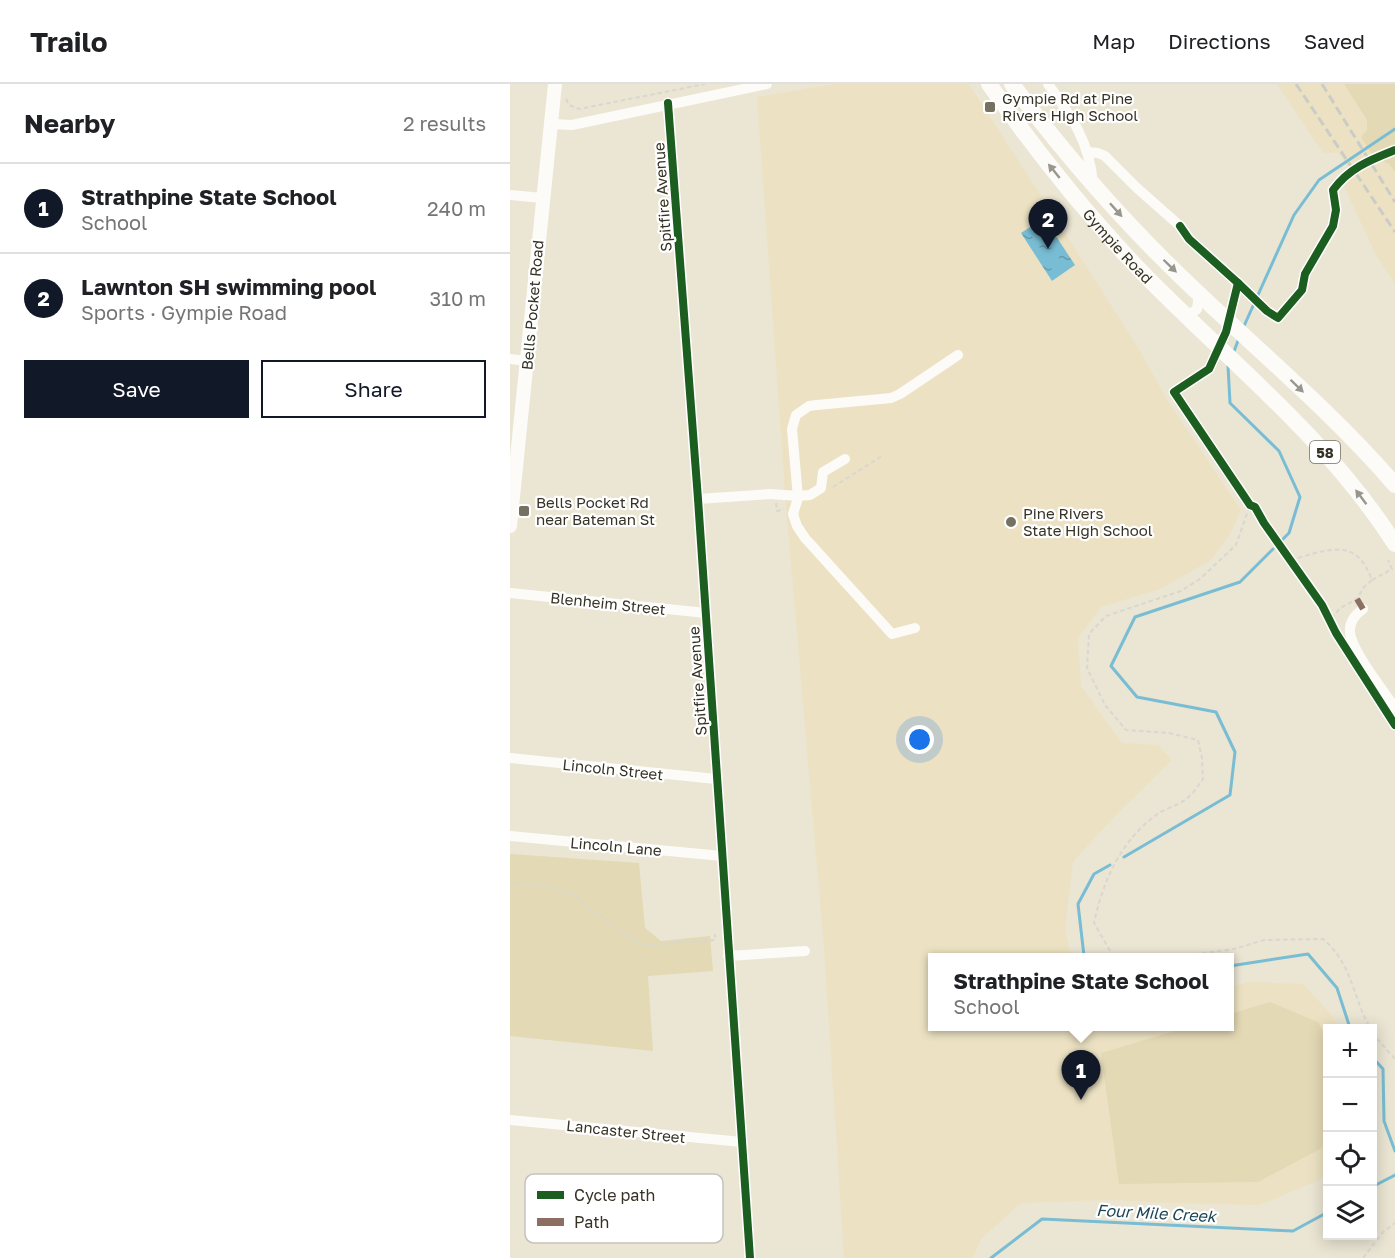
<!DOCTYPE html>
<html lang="en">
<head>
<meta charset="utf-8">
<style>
	:root { --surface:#fff; --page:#f6f6f6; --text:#202124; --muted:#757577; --line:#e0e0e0; --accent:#111827 }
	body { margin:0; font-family:"Golos Text",sans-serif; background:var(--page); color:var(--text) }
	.controls { position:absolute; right:18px; bottom:18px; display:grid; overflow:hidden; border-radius:0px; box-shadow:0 3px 15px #0003 }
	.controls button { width:54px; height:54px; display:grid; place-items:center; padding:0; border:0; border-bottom:2px solid var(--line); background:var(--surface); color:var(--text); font:30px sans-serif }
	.you { position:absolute; left:410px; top:656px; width:21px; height:21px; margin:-15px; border:4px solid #fff; border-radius:50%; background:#1a73e8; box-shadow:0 0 0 9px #1a73e833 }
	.badge { display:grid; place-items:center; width:39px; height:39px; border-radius:50%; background:var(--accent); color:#fff; font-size:20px; font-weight:700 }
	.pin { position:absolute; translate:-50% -50px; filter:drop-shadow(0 2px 3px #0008) }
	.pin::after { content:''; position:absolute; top:32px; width:21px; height:18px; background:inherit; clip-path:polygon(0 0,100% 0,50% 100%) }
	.popup { position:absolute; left:418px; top:869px; width:306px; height:78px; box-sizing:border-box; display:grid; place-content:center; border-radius:0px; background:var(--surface); filter:drop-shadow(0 2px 4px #0005); font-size:20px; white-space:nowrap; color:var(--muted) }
	.popup b { font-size:22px; color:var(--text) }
	.popup::after { content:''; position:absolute; left:50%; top:100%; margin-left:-12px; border:12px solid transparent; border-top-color:var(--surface) }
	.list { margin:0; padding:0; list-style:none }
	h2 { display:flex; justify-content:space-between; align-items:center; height:78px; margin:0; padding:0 24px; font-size:26px }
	h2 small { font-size:20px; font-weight:400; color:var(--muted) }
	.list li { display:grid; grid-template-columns:39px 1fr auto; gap:18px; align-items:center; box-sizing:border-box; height:90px; padding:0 24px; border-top:2px solid var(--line) }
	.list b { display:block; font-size:22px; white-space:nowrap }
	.list p { margin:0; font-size:20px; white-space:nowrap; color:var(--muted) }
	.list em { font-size:20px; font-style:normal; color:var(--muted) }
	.actions { display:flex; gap:12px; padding:18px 24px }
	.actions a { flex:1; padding:14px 0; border:2px solid var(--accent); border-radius:0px; text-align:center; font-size:21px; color:var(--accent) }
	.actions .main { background:var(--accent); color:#fff }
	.icon { flex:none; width:33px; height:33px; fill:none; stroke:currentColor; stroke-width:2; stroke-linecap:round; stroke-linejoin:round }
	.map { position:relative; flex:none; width:885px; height:1174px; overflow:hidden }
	header { display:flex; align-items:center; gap:36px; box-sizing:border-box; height:84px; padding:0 30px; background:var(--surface); border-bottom:2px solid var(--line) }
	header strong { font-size:28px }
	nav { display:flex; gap:33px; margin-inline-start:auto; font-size:21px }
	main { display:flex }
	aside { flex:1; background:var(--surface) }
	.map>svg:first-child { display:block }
	.built { fill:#ece2c3 }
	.green { fill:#e4d9b5 }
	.water { fill:url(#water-ripples) }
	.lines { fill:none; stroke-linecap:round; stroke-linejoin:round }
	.stream { stroke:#78bdd4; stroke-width:3 }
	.path { stroke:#d8d7d0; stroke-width:2; stroke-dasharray:4.5 3; stroke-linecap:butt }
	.minor { stroke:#fcfbf8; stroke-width:10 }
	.major { stroke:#fcfbf8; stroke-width:14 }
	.highway { stroke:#fcfbf8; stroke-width:16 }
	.rail { stroke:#ccccc6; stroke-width:3; stroke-dasharray:9 4.5; stroke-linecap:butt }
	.quiet { stroke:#8d6e63; stroke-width:6; stroke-dasharray:12 6; stroke-linecap:butt }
	.cycleway-casing { stroke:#fff; stroke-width:11 }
	.cycleway { stroke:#1b5e20; stroke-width:8 }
	.oneway { fill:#99968e }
	.poi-dot { fill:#757162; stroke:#fff; stroke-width:2 }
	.labels { text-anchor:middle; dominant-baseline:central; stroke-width:4.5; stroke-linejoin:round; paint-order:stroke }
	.shield { fill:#fff; stroke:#727066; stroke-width:1.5 }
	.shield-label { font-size:14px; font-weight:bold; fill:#363225 }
	.poi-label { font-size:15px; fill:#363225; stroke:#fff; text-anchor:start }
	.street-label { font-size:15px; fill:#363225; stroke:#fff }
	.water-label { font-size:16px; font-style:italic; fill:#1b4657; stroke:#fff }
	.key { fill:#fff; stroke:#c3c2be; stroke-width:1.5 }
	.key-label { font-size:16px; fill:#363225 }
</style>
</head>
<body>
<header>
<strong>Trailo</strong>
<nav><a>Map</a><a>Directions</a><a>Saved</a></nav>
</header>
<main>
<aside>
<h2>Nearby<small>2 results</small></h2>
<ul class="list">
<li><span class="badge">1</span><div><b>Strathpine State School</b><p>School</p></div><em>240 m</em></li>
<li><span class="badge">2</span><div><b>Lawnton SH swimming pool</b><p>Sports · Gympie Road</p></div><em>310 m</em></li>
</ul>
<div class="actions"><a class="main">Save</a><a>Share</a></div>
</aside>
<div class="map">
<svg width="885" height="1174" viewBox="0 0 885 1174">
	<defs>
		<pattern id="water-ripples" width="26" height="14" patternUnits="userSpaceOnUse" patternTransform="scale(1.5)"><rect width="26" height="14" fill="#78bdd4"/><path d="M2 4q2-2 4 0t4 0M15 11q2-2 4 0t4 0" fill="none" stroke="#639aac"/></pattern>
	</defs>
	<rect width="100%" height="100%" fill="#ebe5d3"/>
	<g class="built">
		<path d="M324 0H459L578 185 629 265 656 314 731 426 720 450 701 476 650 505 591 523 568 554 571 602 612 659 648 661 662 676 605 732 563 778 555 846 561 873 422 874V942H720V903L739 898 793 900 820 929 829 944H818L817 1087 808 1097 749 1121 661 1119 597 1116 511 1119 471 1155 463 1174H334L314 865 275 410 247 13Z"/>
		<path d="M767 0H834L857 36V46L867 77 869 76 879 80 885 88V200L866 171 834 102 843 91 828 69H813Z"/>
	</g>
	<g class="green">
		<path d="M834 0H885V88L879 80 870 76 867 78 851 53 857 46V36Z"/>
		<path d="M0 770 129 779 135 844 151 857 200 852 203 887 138 892 143 967 0 952Z"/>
		<path d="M760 918 808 938 817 954V1051L812 1064 748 1098 609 1100 591 969 678 943 720 942V930Z"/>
	</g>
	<path class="water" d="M534 134 565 181 542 197 511 149Z"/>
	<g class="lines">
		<g class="stream">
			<path d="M734 242 784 131 809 96 885 45"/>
			<path d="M723 270 729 254"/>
			<path d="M718 282 720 319 769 367 790 413 779 449 772 456"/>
			<path d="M614 773 720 711 725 668 706 628 627 613 601 582 625 533 730 498 763 465"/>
			<path d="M577 874 574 872 568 820 584 790 600 781"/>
			<path d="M720 882 798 870 827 904 840 944"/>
			<path d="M862 973 873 985 874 1037 885 1067"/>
			<path d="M862 1103 885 1091"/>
			<path d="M481 1174 532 1135 783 1147 818 1128"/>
		</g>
		<g class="path">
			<path d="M56 15 59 21 69 25 195 0"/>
			<path d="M323 403 372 372"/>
			<path d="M266 419 267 427 274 425"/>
			<path d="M781 476C801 471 834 456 850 475 856 481 859 489 862 496L854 503 847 515 830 524 820 537"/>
			<path d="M862 496 882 485 878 476"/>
			<path d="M0 799 36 802 61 810 120 854 136 861 205 856V850"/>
			<path d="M612 874 603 872 584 839C593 797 610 758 646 731 654 725 666 722 675 716 682 711 688 702 693 695L692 674 688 656 659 649 616 646 595 621 577 584 579 550 596 532 671 507 691 494 726 461 740 421"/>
			<path d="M655 874 724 865 754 856 813 855C842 879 843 914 860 944"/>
			<path d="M862 949 885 975"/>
			<path d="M853 1174 873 1148 885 1139"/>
		</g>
		<g class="minor">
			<path d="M538 0C562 33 579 57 583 99"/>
			<path d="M158 19 188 415 240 1174"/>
			<path d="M42 40 62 41 257 0"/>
			<path d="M578 68 588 69 595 72 627 104 670 142"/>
			<path d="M0 111 32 114"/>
			<path d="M677 233 687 225 689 210"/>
			<path d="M0 275 17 277"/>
			<path d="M188 415 260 410 288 412 300 411 311 404 313 388 335 375"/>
			<path d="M0 509 196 529"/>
			<path d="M853 525C846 530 839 538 840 548 841 566 874 607 885 624"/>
			<path d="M405 544 382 550 295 454 287 442 283 430 288 414 282 345 286 331 299 322 307 321 381 314 390 310 448 271"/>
			<path d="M0 674 206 695"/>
			<path d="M0 752 212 772"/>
			<path d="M218 872 295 867"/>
			<path d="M0 1036 232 1058"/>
		</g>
		<path class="major" d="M0 442 45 0"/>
		<g class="highway">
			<path id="s1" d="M479 0C523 63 572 125 625 181 715 275 813 348 885 460"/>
			<path d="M502 0C550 64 603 126 660 182 734 255 817 322 885 401"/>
		</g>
		<g class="rail">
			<path d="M786 0 885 148"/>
			<path d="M812 0 885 118"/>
		</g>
		<path class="quiet" d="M847 515 853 525"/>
		<g class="cycleway-casing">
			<g id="cycleway">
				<path d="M158 19 188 415 240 1174"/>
				<path d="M885 66C860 76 839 84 823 106L826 126 823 142 795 190 792 206 768 234 757 227 728 199 716 248 699 285 664 308 740 421 745 423 754 439 812 521 826 549 885 641"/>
				<path d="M670 142 679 155 728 199"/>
			</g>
		</g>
		<use href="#cycleway" class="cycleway"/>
	</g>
	<defs><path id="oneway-solid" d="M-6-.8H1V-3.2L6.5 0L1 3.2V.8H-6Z" transform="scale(1.5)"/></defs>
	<g class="oneway">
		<use href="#oneway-solid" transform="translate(544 87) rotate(-129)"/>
		<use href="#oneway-solid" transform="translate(606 126) rotate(48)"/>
		<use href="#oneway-solid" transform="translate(660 182) rotate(44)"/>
		<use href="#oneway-solid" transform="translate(787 302) rotate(44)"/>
		<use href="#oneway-solid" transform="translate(851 413) rotate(-127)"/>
	</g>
	<g class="poi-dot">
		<rect x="474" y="17" width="12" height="12" rx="3"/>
		<rect x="8" y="421" width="12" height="12" rx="3"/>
		<circle cx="501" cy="438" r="6"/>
	</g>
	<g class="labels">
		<rect class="shield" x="800" y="357" width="30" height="22" rx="4.5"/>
		<g class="shield-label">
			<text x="815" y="368">58</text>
		</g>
		<g class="poi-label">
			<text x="492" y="14">Gympie Rd at Pine<tspan x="492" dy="17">Rivers High School</tspan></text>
			<text x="26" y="418">Bells Pocket Rd<tspan x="26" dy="17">near Bateman St</tspan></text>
			<text x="513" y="429">Pine Rivers<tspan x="513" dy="17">State High School</tspan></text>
		</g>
		<g class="street-label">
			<text transform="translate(152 113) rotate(-94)">Spitfire Avenue</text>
			<text stroke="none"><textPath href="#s1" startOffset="207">Gympie Road</textPath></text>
			<text transform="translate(22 221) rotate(-85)">Bells Pocket Road</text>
			<text transform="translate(98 519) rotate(6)">Blenheim Street</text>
			<text transform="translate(187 597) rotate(-94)">Spitfire Avenue</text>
			<text transform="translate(103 685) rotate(6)">Lincoln Street</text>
			<text transform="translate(106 762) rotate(5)">Lincoln Lane</text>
			<text transform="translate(116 1047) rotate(6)">Lancaster Street</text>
		</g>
		<g class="water-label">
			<text transform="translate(646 1129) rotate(3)">Four Mile Creek</text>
		</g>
	</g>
	<rect x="15" y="1090" width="198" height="69" rx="9" class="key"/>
	<rect x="27" y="1107" width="27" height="8" fill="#1b5e20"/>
	<rect x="27" y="1134" width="27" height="8" fill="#8d6e63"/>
	<g class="key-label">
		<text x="64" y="1117">Cycle path</text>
		<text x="64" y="1144">Path</text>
	</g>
</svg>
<div class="controls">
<button>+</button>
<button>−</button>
<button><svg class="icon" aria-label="locate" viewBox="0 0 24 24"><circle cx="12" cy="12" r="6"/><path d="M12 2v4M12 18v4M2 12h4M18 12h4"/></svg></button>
<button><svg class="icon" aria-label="layers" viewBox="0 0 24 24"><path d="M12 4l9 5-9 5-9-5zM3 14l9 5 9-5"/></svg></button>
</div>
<div class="you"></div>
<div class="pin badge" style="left:571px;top:1016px">1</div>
<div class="popup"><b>Strathpine State School</b>School</div>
<div class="pin badge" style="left:538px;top:165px">2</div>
</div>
</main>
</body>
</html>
